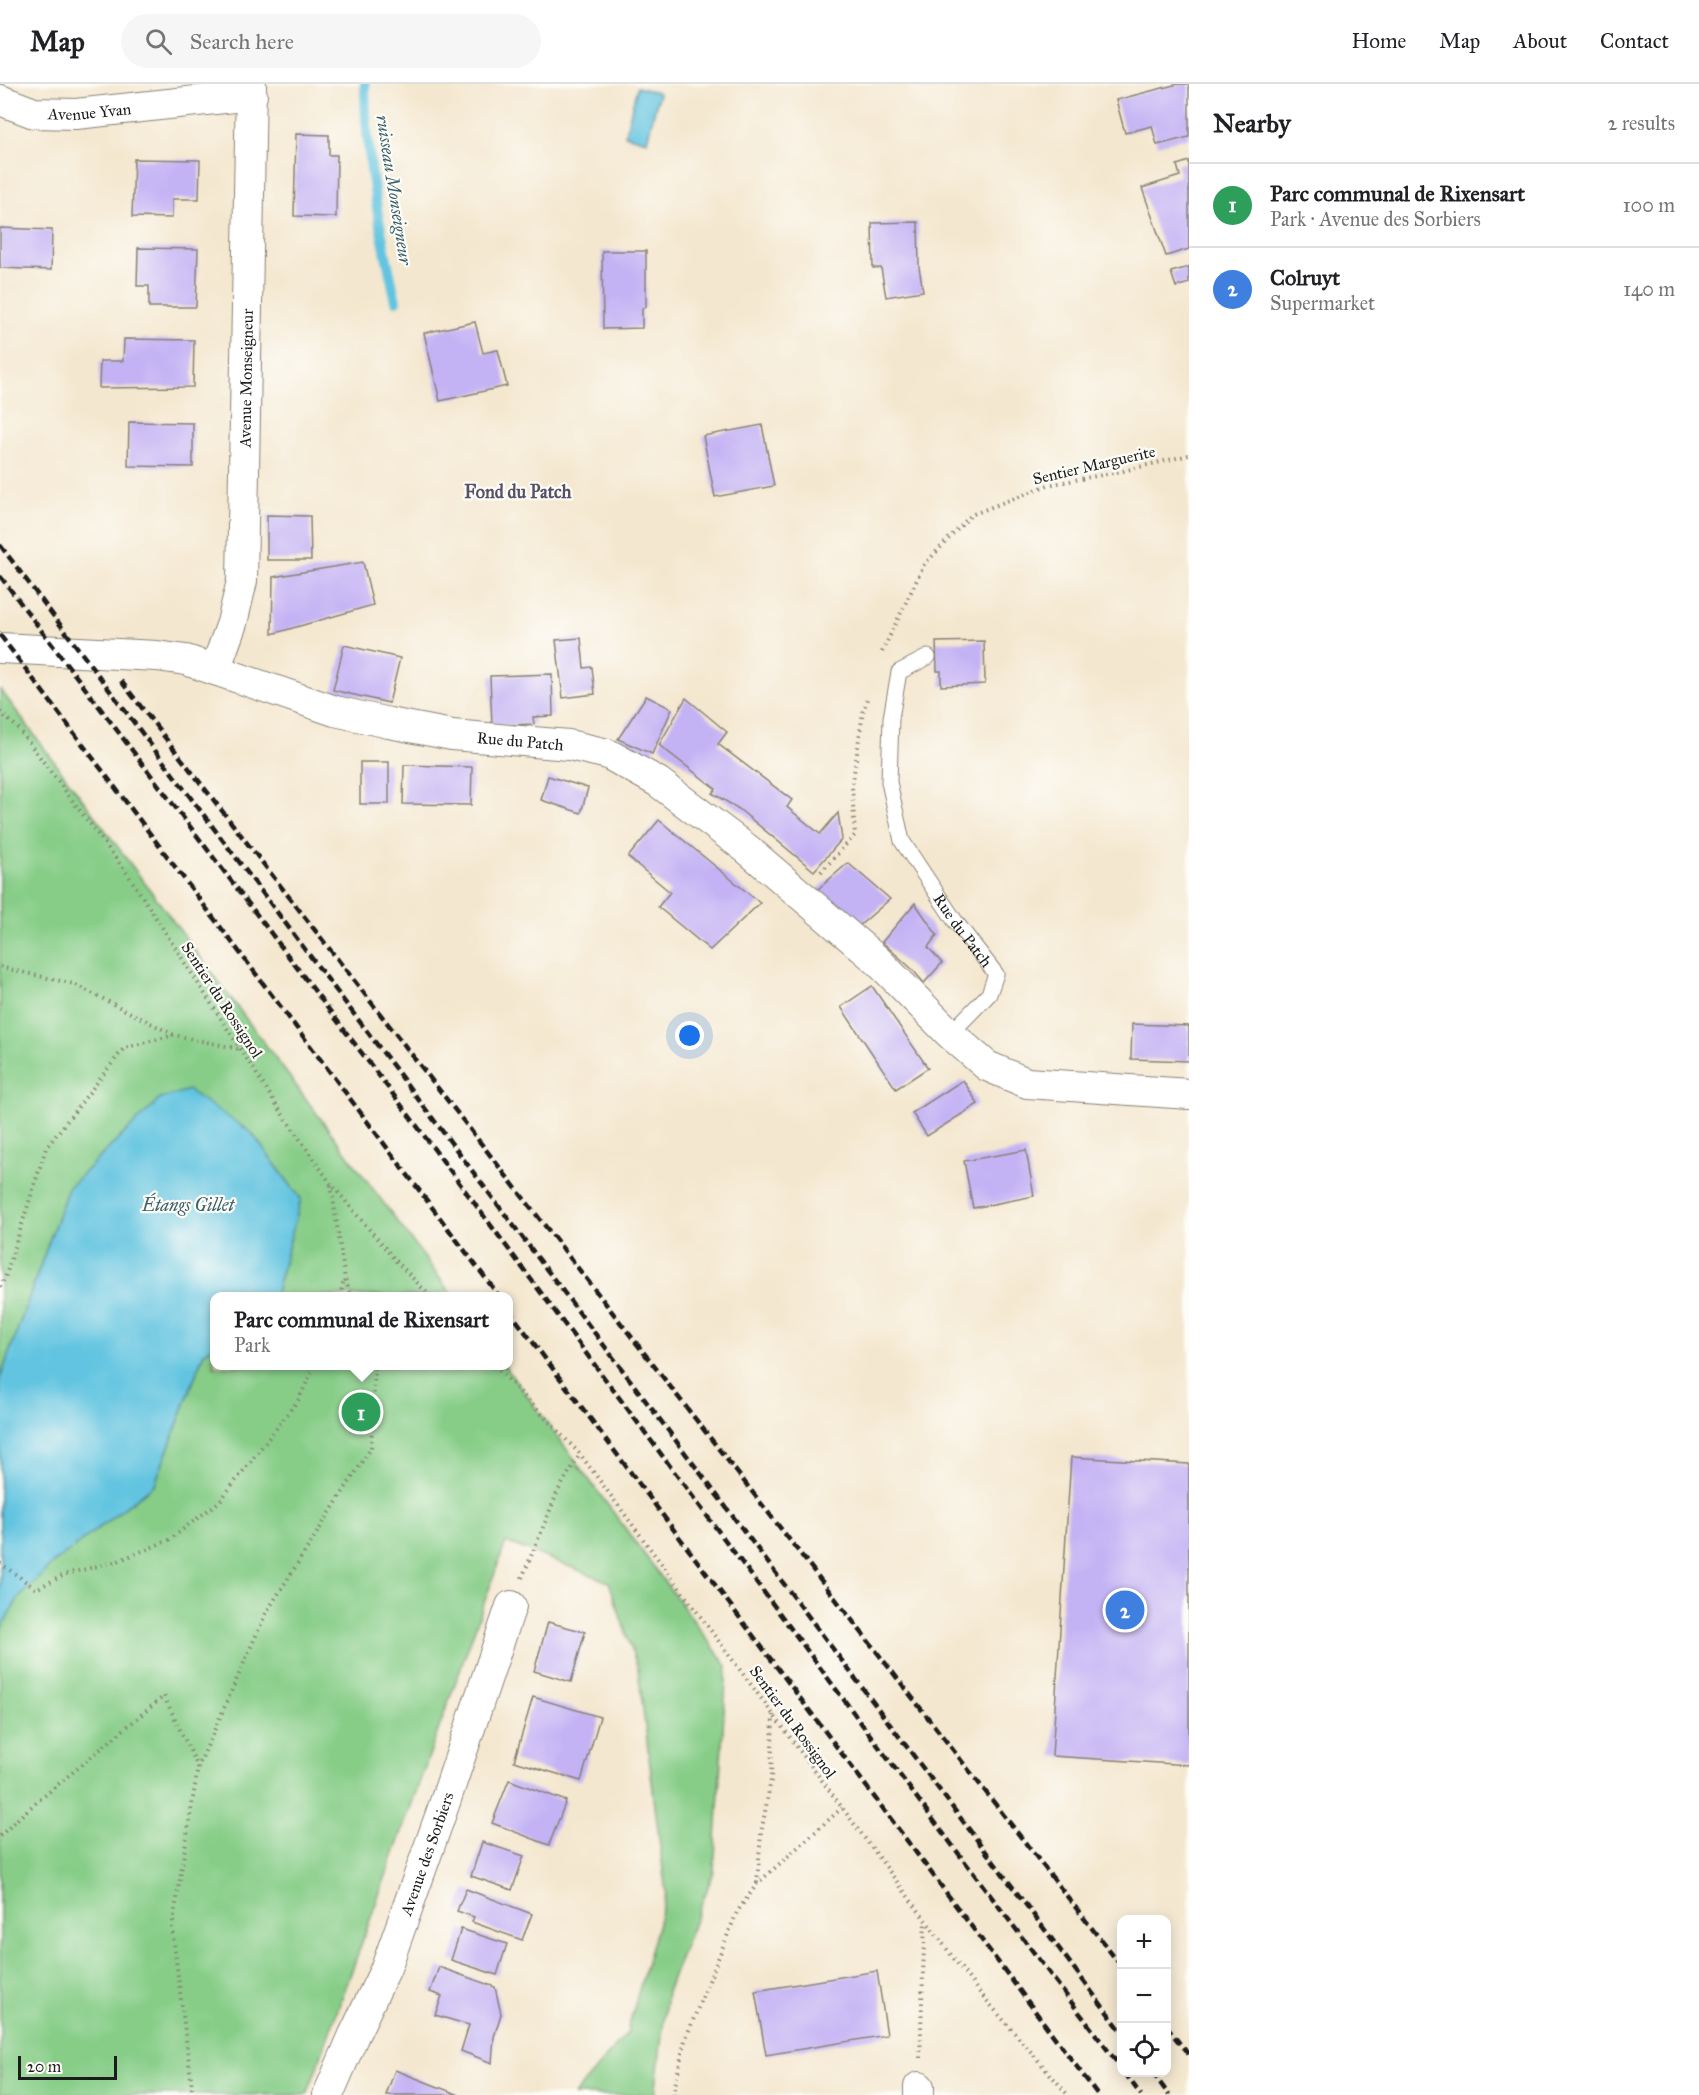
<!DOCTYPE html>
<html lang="en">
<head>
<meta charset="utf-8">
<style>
	:root { --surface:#fff; --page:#f6f6f6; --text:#202124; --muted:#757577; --line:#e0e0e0; --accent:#0b8043 }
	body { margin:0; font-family:"IM FELL Great Primer",serif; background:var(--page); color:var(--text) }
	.controls { position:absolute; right:18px; bottom:18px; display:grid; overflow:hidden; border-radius:12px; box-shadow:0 3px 15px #0003 }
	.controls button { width:54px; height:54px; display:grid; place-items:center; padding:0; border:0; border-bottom:2px solid var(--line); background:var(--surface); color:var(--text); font:30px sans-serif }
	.scale { position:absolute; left:18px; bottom:15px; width:99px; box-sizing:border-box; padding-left:6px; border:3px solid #1c1c1c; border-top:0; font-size:16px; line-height:21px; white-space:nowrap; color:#1c1c1c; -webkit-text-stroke:4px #fdfcf7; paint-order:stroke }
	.you { position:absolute; left:690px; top:952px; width:21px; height:21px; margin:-15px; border:4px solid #fff; border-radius:50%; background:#1a73e8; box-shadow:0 0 0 9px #1a73e833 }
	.badge { display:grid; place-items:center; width:39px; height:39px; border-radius:50%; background:var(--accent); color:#fff; font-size:20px; font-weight:700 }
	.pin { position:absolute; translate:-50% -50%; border:3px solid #fff; box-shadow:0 2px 6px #0006 }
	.popup { position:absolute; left:210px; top:1208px; width:303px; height:78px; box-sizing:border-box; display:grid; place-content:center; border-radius:12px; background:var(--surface); filter:drop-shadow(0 2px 4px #0005); font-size:20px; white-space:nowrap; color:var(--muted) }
	.popup b { font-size:22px; color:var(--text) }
	.popup::after { content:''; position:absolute; left:50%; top:100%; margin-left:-12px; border:12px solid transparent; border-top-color:var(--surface) }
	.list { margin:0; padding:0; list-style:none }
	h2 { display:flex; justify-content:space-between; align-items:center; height:78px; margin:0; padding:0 24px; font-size:26px }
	h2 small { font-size:20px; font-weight:400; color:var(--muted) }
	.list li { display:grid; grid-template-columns:39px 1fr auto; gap:18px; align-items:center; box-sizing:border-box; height:84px; padding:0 24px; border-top:2px solid var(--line) }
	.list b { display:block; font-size:22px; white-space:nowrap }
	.list p { margin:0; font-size:20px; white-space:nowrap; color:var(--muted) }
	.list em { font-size:20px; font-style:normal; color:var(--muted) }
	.icon { flex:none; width:33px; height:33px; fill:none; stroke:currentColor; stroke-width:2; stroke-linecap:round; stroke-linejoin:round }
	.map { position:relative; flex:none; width:1189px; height:2011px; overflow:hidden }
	header { display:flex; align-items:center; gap:36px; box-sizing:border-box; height:84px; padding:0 30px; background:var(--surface); border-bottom:2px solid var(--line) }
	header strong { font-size:28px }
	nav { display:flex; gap:33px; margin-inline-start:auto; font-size:21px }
	.search { width:420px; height:54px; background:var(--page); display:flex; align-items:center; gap:15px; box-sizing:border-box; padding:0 21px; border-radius:33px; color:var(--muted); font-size:22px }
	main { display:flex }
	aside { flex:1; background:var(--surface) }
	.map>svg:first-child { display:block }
	.green { fill:#87cd88; stroke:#527452; stroke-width:1.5 }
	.water { fill:#62c4e0; stroke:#3f707e; stroke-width:1.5 }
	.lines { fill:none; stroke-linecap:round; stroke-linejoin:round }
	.stream { stroke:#62c4e0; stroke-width:10 }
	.building { fill:#c4b3f4 }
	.service-casing { stroke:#888276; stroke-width:17 }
	.minor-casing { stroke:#888276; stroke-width:32 }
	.path { stroke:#888276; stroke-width:4; stroke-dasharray:1.5 4.5; stroke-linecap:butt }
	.service { stroke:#fff; stroke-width:15 }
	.minor { stroke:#fff; stroke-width:30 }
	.rail { stroke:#1c1c1c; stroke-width:4.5; stroke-dasharray:9 4.5; stroke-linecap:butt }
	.labels { text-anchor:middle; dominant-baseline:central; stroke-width:4.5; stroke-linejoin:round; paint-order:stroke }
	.street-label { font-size:16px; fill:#1c1c1c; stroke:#fdfcf7 }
	.water-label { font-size:18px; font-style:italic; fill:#385f6a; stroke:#fdfcf7 }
	.neighbourhood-label { font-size:18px; font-weight:bold; fill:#575168; stroke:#fdfcf7 }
</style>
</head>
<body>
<header>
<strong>Map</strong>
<div class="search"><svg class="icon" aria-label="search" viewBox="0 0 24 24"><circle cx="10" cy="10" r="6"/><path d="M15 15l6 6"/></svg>Search here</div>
<nav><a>Home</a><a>Map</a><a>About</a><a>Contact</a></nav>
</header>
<main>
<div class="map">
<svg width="1189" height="2011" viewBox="0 0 1189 2011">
	<rect width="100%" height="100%" fill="#fdfcf7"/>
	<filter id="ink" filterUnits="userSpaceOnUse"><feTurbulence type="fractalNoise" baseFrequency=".0167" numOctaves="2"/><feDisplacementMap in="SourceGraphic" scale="12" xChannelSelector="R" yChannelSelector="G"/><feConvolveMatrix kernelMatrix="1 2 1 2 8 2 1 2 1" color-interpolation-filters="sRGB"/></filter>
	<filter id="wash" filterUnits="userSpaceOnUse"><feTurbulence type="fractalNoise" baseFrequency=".008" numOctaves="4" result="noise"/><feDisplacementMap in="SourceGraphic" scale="24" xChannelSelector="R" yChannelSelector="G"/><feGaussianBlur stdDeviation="1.35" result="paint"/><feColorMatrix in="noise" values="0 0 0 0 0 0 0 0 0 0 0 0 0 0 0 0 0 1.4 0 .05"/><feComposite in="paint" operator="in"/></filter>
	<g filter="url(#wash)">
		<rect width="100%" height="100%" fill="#f4e7cf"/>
		<g class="green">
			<path d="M0 605 453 1212H275L301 1115 68 1104 0 1295Z"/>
			<path d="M214 1262V1282H505L727 1582 714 1787 667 1908 655 2011H574L627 1949 666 1810 638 1585 609 1498 506 1458 307 2011H0V1546L18 1515 51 1481 155 1400 204 1269Z"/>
		</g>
		<g class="water">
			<path d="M637 3 659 9 647 57 625 51Z"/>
			<path d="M188 1006 251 1048 301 1115 275 1212H214V1262L204 1269 155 1400 51 1481 18 1515 0 1546V1295L68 1104 160 1015Z"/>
		</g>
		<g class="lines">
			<path class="stream" d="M365 0C365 73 380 146 396 217"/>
		</g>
		<g id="blocks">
			<g class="building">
				<path d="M1178 0H1189V53L1157 61 1152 42 1125 49 1116 16Z"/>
				<path d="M296 50 329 51V71H337L336 133 294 132Z"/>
				<path d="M134 75 200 76 199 115H172V134L132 133Z"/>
				<path d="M1189 77V165L1166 172 1142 104 1180 92 1177 81Z"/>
				<path d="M918 138 919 183 923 207 886 213 881 184H873L872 139Z"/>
				<path d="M0 144 52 146 51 186 0 184Z"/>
				<path d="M138 164 198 165 196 223H149V202H137Z"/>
				<path d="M602 167H646V223L642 224V244L603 245Z"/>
				<path d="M1189 183V199L1176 203 1171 188Z"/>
				<path d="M475 238 483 269 498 266 507 302 440 317 424 249Z"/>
				<path d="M124 255 194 256 193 303 99 304 100 277H123Z"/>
				<path d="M129 338 193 339V383L128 382Z"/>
				<path d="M762 341 774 402 715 413 703 352Z"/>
				<path d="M267 431 310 432 311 476H267Z"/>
				<path d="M363 478 373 521 272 550 273 493Z"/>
				<path d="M581 554 584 584 592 583 595 610 563 614 556 556Z"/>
				<path d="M984 557 985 600 941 602V587H937L936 558Z"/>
				<path d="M344 561 400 574 389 619 333 606Z"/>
				<path d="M552 590 553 632 533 633 534 640 492 642 490 592Z"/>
				<path d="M646 612 672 625 652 670 618 655Z"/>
				<path d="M686 614 727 648 718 660 792 716 787 723 820 750 838 729 842 755 814 787 739 725 712 709 716 705 659 661Z"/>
				<rect x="360" y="678" width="29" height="42"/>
				<path d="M404 681 472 683 471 721 403 720Z"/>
				<path d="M548 692 588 704 581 729 541 716Z"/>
				<path d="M659 736 760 819 710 866 658 823 670 808 628 773Z"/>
				<path d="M848 779 890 815 859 842 817 806Z"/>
				<path d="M915 819 937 851 928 863 942 879 924 899 912 885 882 858Z"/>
				<path d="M872 902 928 984 896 1005 841 923Z"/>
				<path d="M1132 940 1189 942V977L1131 975Z"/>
				<path d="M963 996 978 1020 927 1052 912 1029Z"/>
				<path d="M1026 1066 1034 1112 973 1124 964 1077Z"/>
				<path d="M1071 1373 1189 1380V1681L1052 1672Z"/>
				<path d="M548 1538 585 1548 571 1598 534 1587Z"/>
				<path d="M533 1613 600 1633 581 1697 514 1677Z"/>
				<path d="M509 1696 566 1717 549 1761 492 1739Z"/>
				<path d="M482 1758 524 1772 512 1806 471 1792Z"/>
				<path d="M466 1805 532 1830 522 1856 472 1838 474 1833 457 1827Z"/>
				<path d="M461 1845 507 1860 497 1891 451 1876Z"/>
				<path d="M439 1883 495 1903 501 1930 494 1953 492 1979 461 1967 469 1941 435 1931 442 1912 430 1908Z"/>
				<path d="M877 1887 887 1951 766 1971 755 1907Z"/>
				<path d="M395 1986 459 2011H386Z"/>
			</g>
		</g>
	</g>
	<g filter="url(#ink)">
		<use href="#blocks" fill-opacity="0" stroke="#888276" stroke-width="1.5"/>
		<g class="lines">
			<g class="service-casing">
				<g id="service">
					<path id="s1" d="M928 573 899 588 891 634 889 698 902 757 955 837 996 890 989 910 950 950"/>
				</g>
			</g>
			<g class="minor-casing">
				<g id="minor">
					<path id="s2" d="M0 16 34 29 76 30 252 11"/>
					<path id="s3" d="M0 564 157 572 186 576 335 627 389 639 452 651 569 661 608 670 658 698 747 765 877 876 950 950 987 982 1027 999 1189 1010"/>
					<path id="s4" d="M215 586 232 539 242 497 251 0"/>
					<path id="s5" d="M328 2011 353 1953 386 1884 444 1721 511 1522"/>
					<path d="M919 2011V2003"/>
				</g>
			</g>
			<g class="path">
				<path d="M882 568 924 481 971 431 1048 401 1123 387 1189 371"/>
				<path d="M0 628 18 644 129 792 279 1025 331 1100 396 1177 430 1212"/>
				<path d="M821 788 855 751 852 703 863 628 867 615"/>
				<path d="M0 883 74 900 174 951 239 965"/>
				<path d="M331 1101 345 1195 351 1212"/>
				<path d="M0 1203 6 1191 46 1064 124 964 174 951"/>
				<path d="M340 1212 344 1196"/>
				<path d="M495 1282 580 1370 975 1903 1068 2011"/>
				<path d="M0 1479 36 1505 66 1490 118 1477 169 1456 220 1417 299 1315 314 1282"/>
				<path d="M522 1494 558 1407 580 1370"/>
				<path d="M0 1752 25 1728 164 1612 198 1683"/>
				<path d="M757 1799 761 1749 771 1696 773 1631"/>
				<path d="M920 1974 925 1837"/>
				<path d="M193 2011 172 1844 198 1683 266 1529 371 1364 375 1282"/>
				<path d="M673 2011 685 1956 737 1828 757 1800 842 1724"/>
			</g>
			<use href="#service" class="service"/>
			<use href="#minor" class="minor"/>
			<g class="rail">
				<path d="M0 461 1122 1948"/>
				<path d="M0 492 408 1030 946 1753 1122 1985"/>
				<path d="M0 551 499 1212"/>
				<path d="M121 597 1122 1883"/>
				<path d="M508 1225 1098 2011"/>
				<path d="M1166 1942 1189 1971"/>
				<path d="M1124 1988 1141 2011"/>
				<path d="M1152 1988 1169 2011"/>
			</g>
		</g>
	</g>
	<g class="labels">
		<g class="street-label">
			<text stroke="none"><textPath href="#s2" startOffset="92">Avenue Yvan</textPath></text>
			<text stroke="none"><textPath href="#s4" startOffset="296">Avenue Monseigneur</textPath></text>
			<text transform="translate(1094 381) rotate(-13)">Sentier Marguerite</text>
			<text stroke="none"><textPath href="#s3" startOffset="532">Rue du Patch</textPath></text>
			<text stroke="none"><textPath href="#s1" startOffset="312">Rue du Patch</textPath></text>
			<text transform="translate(222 916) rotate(57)">Sentier du Rossignol</text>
			<text transform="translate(793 1638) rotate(54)">Sentier du Rossignol</text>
			<text stroke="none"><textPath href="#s5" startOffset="261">Avenue des Sorbiers</textPath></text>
		</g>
		<g class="water-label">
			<text transform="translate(394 106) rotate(81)">ruisseau Monseigneur</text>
			<text x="188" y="1121">Étangs Gillet</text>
		</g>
		<g class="neighbourhood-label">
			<text x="518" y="408">Fond du Patch</text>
		</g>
	</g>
</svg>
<div class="controls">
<button>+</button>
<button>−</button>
<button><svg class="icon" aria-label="locate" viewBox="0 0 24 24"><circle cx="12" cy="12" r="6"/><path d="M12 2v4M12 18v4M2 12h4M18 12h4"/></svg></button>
</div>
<div class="scale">20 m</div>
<div class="you"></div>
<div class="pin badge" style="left:361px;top:1328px;background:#2e9e5b">1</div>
<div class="popup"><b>Parc communal de Rixensart</b>Park</div>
<div class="pin badge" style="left:1125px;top:1526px;background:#3f7fe0">2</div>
</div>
<aside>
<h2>Nearby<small>2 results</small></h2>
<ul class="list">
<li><span class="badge" style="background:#2e9e5b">1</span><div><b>Parc communal de Rixensart</b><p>Park · Avenue des Sorbiers</p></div><em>100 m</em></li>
<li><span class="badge" style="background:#3f7fe0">2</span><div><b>Colruyt</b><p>Supermarket</p></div><em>140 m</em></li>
</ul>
</aside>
</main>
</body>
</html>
